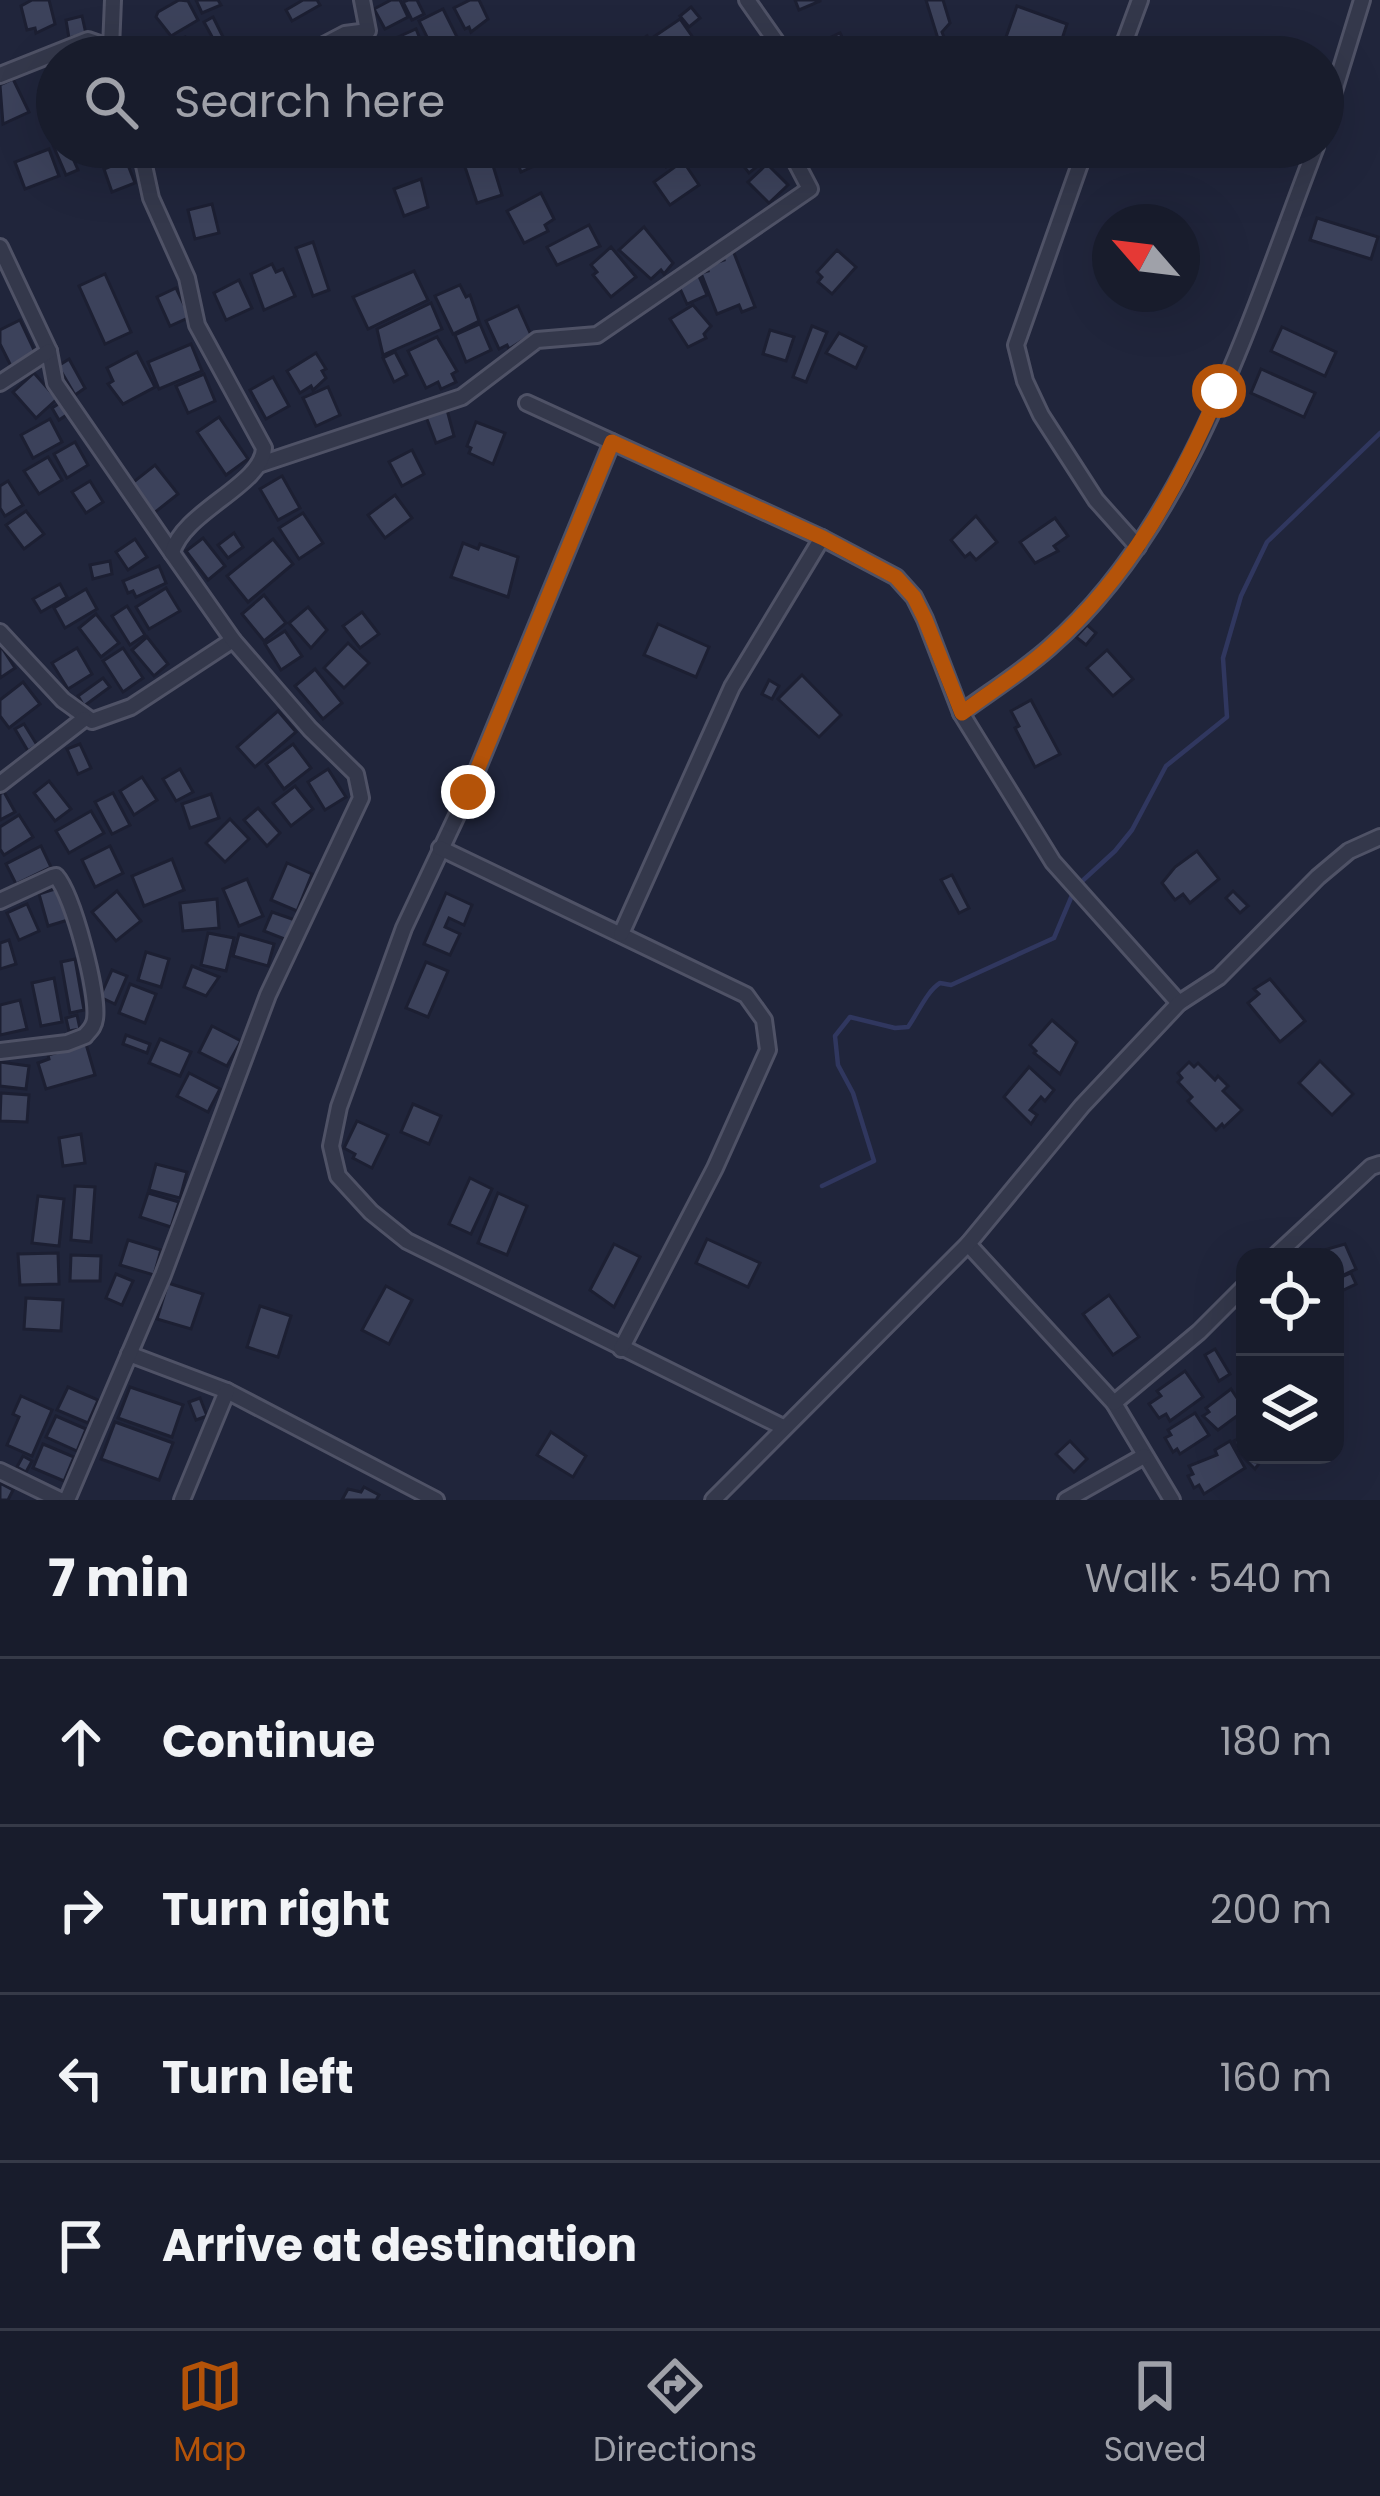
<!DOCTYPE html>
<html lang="en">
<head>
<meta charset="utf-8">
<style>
	:root { --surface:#181c2c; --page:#212534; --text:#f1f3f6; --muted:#9fa1a9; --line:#363a48; --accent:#b45309 }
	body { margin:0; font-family:Poppins,sans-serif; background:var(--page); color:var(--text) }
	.controls { position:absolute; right:36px; bottom:36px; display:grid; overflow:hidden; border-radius:24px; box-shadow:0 12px 48px #0002 }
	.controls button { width:108px; height:108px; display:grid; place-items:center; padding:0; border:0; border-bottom:3px solid var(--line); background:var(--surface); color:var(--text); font:60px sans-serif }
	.compass { position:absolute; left:1092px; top:204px; width:108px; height:108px; border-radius:50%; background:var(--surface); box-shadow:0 12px 48px #0002; rotate:298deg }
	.stop { position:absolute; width:36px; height:36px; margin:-27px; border:9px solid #b45309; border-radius:50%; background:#fff }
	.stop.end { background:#b45309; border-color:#fff; box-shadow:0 3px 12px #0008 }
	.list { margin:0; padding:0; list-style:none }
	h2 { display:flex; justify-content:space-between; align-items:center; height:156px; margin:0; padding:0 48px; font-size:51px }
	h2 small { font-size:39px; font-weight:400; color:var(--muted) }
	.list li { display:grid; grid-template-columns:78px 1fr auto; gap:36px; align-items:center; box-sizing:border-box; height:168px; padding:0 48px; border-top:3px solid var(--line) }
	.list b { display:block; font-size:45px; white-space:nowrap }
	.list em { font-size:39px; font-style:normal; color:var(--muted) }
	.icon { flex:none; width:66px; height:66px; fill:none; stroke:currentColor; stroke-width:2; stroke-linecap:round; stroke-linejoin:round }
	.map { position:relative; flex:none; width:1380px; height:1500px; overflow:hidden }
	.search { position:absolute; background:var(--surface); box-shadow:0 12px 48px #0002; left:36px; right:36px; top:36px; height:132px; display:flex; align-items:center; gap:30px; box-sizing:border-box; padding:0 42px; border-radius:66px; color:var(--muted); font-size:45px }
	.sheet { height:828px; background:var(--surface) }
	nav { display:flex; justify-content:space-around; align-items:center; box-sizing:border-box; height:168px; border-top:3px solid var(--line); background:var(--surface); font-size:33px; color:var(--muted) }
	nav a { display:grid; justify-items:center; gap:6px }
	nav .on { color:var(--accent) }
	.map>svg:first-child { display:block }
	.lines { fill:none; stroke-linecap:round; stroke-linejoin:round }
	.stream { stroke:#30375f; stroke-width:4.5 }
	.building { fill:#3c425b; stroke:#1c1f32; stroke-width:3 }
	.street-casing { stroke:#4f5266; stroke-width:20 }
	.street { stroke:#34384b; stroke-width:14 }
	.route { stroke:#b45309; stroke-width:15 }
</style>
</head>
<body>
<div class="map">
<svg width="1380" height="1500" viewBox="0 0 1380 1500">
	<rect width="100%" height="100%" fill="#20253b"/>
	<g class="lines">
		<g class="stream">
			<path d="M1079 884 1115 851 1132 830 1166 766 1227 717 1223 658 1241 596 1267 542 1380 433"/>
			<path d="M822 1186 874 1161 853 1093 838 1065 835 1036 850 1017 895 1028 908 1027C918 1013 927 991 940 983L951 985 1054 938 1073 893"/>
		</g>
	</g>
	<g class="building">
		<path d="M49 0 55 24 36 33 35 28 27 30 21 6 32 0Z"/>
		<path d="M179 0 188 1 198 20 171 36 156 17 158 12Z"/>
		<path d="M196 0H218L221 5 202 13Z"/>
		<path d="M303 0H317L320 5 292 21 286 10Z"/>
		<path d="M391 0H400L408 17 385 29 374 9Z"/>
		<path d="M408 0H417L424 14 412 20 403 2Z"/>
		<path d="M470 0H479L488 19 471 32 469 27 465 29 454 8Z"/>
		<path d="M795 0H820V1L799 10Z"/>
		<path d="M926 0H943L950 23 942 32 945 40 939 42Z"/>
		<path d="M1017 6 1067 24 1056 57 1041 54 1040 57H999Z"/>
		<path d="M691 7 700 18 689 27 680 16Z"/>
		<path d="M443 9 458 39 434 51 419 21Z"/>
		<path d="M82 16 86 34 69 38 66 20Z"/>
		<path d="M213 17 224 39 216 44 204 22Z"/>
		<path d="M680 19 694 39 667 57H641L633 45 647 36 649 40Z"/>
		<path d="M416 29 427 56 393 57 387 42Z"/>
		<path d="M840 33 851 56 812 57 808 48Z"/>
		<path d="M185 37 194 57H163L159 48Z"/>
		<path d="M244 38 249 50 234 57H219L216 49Z"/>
		<path d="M496 41 502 57H473L471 50Z"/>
		<path d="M90 46 94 57H66L65 56Z"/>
		<path d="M13 79 29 112 3 124 0 85Z"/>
		<path d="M57 143V147H68L78 170 66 175 53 145Z"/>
		<path d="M216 147H237L238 150 219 157Z"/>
		<path d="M512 147H525L532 167 521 172Z"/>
		<path d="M651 147H694L666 167Z"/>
		<path d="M734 147H772L775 152 749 173 731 150Z"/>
		<path d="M49 149 59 176 25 189 15 162Z"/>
		<path d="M491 159 502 195 477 203 465 167Z"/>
		<path d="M126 160 135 183 112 192 104 169Z"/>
		<path d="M683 161 699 185 670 205 654 182Z"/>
		<path d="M767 164 788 185 769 203 748 182Z"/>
		<path d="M421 179 428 207 404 216 394 189Z"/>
		<path d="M541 193 554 219 545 225 548 231 524 243 507 211Z"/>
		<path d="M212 204 219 233 195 239 188 210Z"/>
		<path d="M1317 218 1378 237 1371 259 1310 240Z"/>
		<path d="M589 225 600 246 557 265 547 247Z"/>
		<path d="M644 227 673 263 664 274 661 270 651 279 619 250Z"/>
		<path d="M313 242 329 290 313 296 296 248Z"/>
		<path d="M611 247 636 277 611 297 593 275 597 272 591 265Z"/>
		<path d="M732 248 755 307 742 312 739 305 717 314 701 273 708 271 706 266 724 260 721 252Z"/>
		<path d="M837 250 856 267 832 294 818 282 822 277 817 272Z"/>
		<path d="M272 264 276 272 283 269 295 296 264 310 251 274Z"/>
		<path d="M414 271 428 300 368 329 353 297Z"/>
		<path d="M105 274 131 332 105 344 79 286Z"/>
		<path d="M698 274 707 295 687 304 678 284Z"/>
		<path d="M239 280 252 308 226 320 214 293Z"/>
		<path d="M460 285 466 297 470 295 479 321 453 334 435 296Z"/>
		<path d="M176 288 190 317 170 326 157 297Z"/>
		<path d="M431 303 442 329 383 355 377 329Z"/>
		<path d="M693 305 711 326 704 334 706 338 688 347 670 319Z"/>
		<path d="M518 306 531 335 509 349 507 345 499 349 486 321Z"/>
		<path d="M20 320 36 354 11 366 0 344V330Z"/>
		<path d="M480 324 491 350 466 362 455 335Z"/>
		<path d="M812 326 827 332 806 382 793 377Z"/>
		<path d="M1282 327 1336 352 1325 376 1271 351Z"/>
		<path d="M770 330 794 337 786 361 763 354Z"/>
		<path d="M839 333 866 347 856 368 826 353Z"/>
		<path d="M437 337 457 371 452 374 456 382 441 389 438 382 426 388 408 351Z"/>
		<path d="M191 344 202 371 159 389 148 362Z"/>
		<path d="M137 352 155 387 123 404 108 384 113 381 107 368Z"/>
		<path d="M395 352 407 375 394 382 383 358Z"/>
		<path d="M316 353 326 369 322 371 326 378 313 390 311 386 300 393 287 371Z"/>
		<path d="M69 359 85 388 75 395 58 366Z"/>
		<path d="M1261 369 1315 393 1304 417 1251 393Z"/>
		<path d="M34 373 57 399 36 418 13 392Z"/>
		<path d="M204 374 215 401 188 413 176 386Z"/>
		<path d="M273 377 289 406 266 419 250 390Z"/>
		<path d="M328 387 340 415 316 426 303 398Z"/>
		<path d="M60 403 68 414 59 420 52 408Z"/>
		<path d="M446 406 454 436 436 443 425 414Z"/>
		<path d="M219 417 248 459 226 475 197 432Z"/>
		<path d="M50 419 62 442 33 458 21 435Z"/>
		<path d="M476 422 505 433 493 464 469 453 471 448 467 446Z"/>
		<path d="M75 442 88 465 67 478 54 454Z"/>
		<path d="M412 450 424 474 402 486 389 462Z"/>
		<path d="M48 457 62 480 39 494 24 471Z"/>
		<path d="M155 465 178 494 154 513 131 484Z"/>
		<path d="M282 476 300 508 278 520 260 489Z"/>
		<path d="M8 481 23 505 5 516 0 508V486Z"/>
		<path d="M90 481 103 502 86 513 72 492Z"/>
		<path d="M395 495 412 518 385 538 368 515Z"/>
		<path d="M26 511 44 534 24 549 6 525Z"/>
		<path d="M303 513 323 543 299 559 279 528Z"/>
		<path d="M976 516 997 542 976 560 970 553 965 557 951 540Z"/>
		<path d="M1055 518 1068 536 1054 546 1058 551 1035 563 1020 542Z"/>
		<path d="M234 533 243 547 228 558 218 545Z"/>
		<path d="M203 538 225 566 208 580 186 551Z"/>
		<path d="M135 539 147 557 128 570 116 552Z"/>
		<path d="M273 539 293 564 248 602 227 576Z"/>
		<path d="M463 543 478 549 480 544 518 557 508 597 451 577Z"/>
		<path d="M110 561 112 574 93 579 90 565Z"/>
		<path d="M159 566 166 583 136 597 133 591 128 593 123 581Z"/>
		<path d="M60 584 67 597 41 612 33 599Z"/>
		<path d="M166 588 180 611 149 629 136 607Z"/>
		<path d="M86 589 97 609 65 628 54 608Z"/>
		<path d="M264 595 286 623 264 641 242 614Z"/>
		<path d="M127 606 145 635 130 645 112 616Z"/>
		<path d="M308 607 327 630 311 648 289 623Z"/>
		<path d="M362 612 379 634 360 648 343 626Z"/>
		<path d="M96 614 119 643 101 657 79 628Z"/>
		<path d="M658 624 709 647 696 677 644 655Z"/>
		<path d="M1087 625 1096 633 1086 645 1076 637Z"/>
		<path d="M285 631 302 656 281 670 265 644Z"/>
		<path d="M147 637 168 664 154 676 132 650Z"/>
		<path d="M348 643 369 663 344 688 324 668Z"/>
		<path d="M2 648 15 668 0 678V649Z"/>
		<path d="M77 648 92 674 68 689 52 663Z"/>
		<path d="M123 648 143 678 123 692 103 661Z"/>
		<path d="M1107 650 1133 679 1113 696 1087 668Z"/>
		<path d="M315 669 342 703 323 719 295 686Z"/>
		<path d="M802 675 841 715 819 737 778 699Z"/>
		<path d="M103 678 110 687 84 706 78 696Z"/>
		<path d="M769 680 779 686 772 699 762 694Z"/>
		<path d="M23 682 40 704 9 728 0 716V700Z"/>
		<path d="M1031 700 1060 754 1035 767 1015 728 1019 726 1011 711Z"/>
		<path d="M278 711 296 732 255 767 237 747Z"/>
		<path d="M24 724 37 745 28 751 15 729Z"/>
		<path d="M80 744 91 768 78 774 67 749Z"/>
		<path d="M293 744 311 768 284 789 266 764Z"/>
		<path d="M180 769 193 792 176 801 163 779Z"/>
		<path d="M328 769 346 797 325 810 308 782Z"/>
		<path d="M142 777 157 800 134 815 120 791Z"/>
		<path d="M49 781 71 809 55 821 34 793Z"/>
		<path d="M295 786 313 809 291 826 273 803Z"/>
		<path d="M4 792 15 812 0 820V794Z"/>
		<path d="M113 793 130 825 112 834 95 802Z"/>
		<path d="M211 794 219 818 190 828 182 804Z"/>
		<path d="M258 808 280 833 267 846 244 820Z"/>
		<path d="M91 811 104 833 69 853 56 831Z"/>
		<path d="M19 815 33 837 4 855 0 849V827Z"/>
		<path d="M230 819 249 839 225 862 206 843Z"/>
		<path d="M41 846 51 867 16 884 6 864Z"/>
		<path d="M110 846 123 873 95 887 82 860Z"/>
		<path d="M1197 851 1219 879 1190 903 1183 894 1175 900 1162 883 1175 867Z"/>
		<path d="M172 859 184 890 144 906 132 876Z"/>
		<path d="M287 863 312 874 297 911 271 900Z"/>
		<path d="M952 875 969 908 959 913 941 880Z"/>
		<path d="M247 879 263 916 239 926 223 889Z"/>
		<path d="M58 888 68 920 48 926 39 894Z"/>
		<path d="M117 891 141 921 116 941 92 912Z"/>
		<path d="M1233 891 1248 906 1240 913 1226 898Z"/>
		<path d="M446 893 472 905 464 925 449 918 445 927 460 934 450 955 424 944Z"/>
		<path d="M217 899 219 928 183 931 180 903Z"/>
		<path d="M27 904 39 931 19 940 7 913Z"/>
		<path d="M272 912 295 920 287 940 264 931Z"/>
		<path d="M208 933 234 938 226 971 201 965Z"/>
		<path d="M239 934 274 944 268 966 233 956Z"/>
		<path d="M9 940 16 964 0 969V943Z"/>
		<path d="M146 952 169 959 161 987 138 980Z"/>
		<path d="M75 959 84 1010 70 1013 61 962Z"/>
		<path d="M426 962 448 971 428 1017 406 1008Z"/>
		<path d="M192 966 219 977 206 996 184 987Z"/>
		<path d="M112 970 127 976 115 1004 100 997Z"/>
		<path d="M54 978 62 1022 41 1026 32 983Z"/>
		<path d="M1270 979 1305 1021 1280 1042 1248 1003 1259 994 1254 989Z"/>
		<path d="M130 984 156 994 145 1023 119 1013Z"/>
		<path d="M20 1000 27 1029 0 1035V1005Z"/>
		<path d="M77 1015 80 1029 69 1031 66 1018Z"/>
		<path d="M1052 1020 1077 1042 1060 1074 1034 1053 1036 1051 1030 1045Z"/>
		<path d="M212 1026 241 1041 227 1066 199 1052Z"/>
		<path d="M126 1035 150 1044 147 1053 123 1044Z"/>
		<path d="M160 1039 191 1052 180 1076 149 1063Z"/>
		<path d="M86 1044 95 1075 46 1089 38 1063 49 1059 48 1055Z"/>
		<path d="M1320 1061 1353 1094 1332 1115 1299 1083Z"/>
		<path d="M0 1062 29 1066 26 1089 0 1086Z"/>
		<path d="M1189 1062 1194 1067 1198 1063 1215 1080 1218 1076 1228 1086 1223 1091 1242 1110 1224 1127 1222 1124 1216 1130 1188 1101 1192 1097 1178 1082 1182 1078 1178 1073Z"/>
		<path d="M1029 1067 1054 1090 1045 1101 1041 1097 1030 1110 1037 1115 1031 1124 1004 1097Z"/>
		<path d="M189 1073 220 1089 208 1112 177 1096Z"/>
		<path d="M1 1093 29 1095 27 1122 0 1121Z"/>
		<path d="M413 1104 441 1116 429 1144 401 1132Z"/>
		<path d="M357 1121 388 1135 372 1168 353 1158 355 1154 344 1148Z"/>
		<path d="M81 1134 85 1163 63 1166 59 1138Z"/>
		<path d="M156 1164 187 1172 180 1198 149 1190Z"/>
		<path d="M470 1178 492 1189 471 1234 449 1224Z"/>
		<path d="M75 1186 95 1187 91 1242 71 1240Z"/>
		<path d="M148 1193 179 1202 171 1227 140 1217Z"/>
		<path d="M498 1193 527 1206 507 1255 478 1243Z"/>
		<path d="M38 1196 64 1199 59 1246 32 1243Z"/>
		<path d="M707 1239 760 1263 748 1287 696 1263Z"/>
		<path d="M128 1240 161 1250 154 1275 120 1265Z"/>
		<path d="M614 1244 640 1257 614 1307 590 1290Z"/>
		<path d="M1345 1244 1356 1269 1335 1279V1257H1318L1317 1252Z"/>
		<path d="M58 1253 59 1284 20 1285 18 1254Z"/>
		<path d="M71 1255 101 1256 100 1281H70Z"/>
		<path d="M1351 1273 1356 1284 1335 1294V1280Z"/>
		<path d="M116 1274 133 1281 122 1305 106 1298Z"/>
		<path d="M168 1283 203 1294 191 1329 157 1319Z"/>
		<path d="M386 1286 412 1300 389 1344 362 1330Z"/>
		<path d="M1109 1295 1139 1337 1113 1355 1083 1314Z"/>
		<path d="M26 1298 63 1300 61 1331 24 1329Z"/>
		<path d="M260 1306 291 1316 278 1357 247 1347Z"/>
		<path d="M1215 1349 1230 1374 1219 1381 1205 1355Z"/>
		<path d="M1185 1371 1203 1397 1170 1421 1166 1414 1159 1418 1149 1404 1161 1396 1157 1391Z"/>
		<path d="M68 1387 98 1400 88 1423 57 1410Z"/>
		<path d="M130 1387 183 1405 172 1437 118 1418Z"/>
		<path d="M1231 1389 1245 1410 1218 1430 1203 1416 1209 1412 1206 1408Z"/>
		<path d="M21 1396 52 1410 32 1456 7 1445 19 1417 13 1414Z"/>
		<path d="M200 1398 207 1416 196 1420 189 1402Z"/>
		<path d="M1195 1413 1209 1435 1180 1454 1177 1449 1173 1452 1165 1438 1171 1435 1168 1430Z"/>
		<path d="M56 1416 86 1429 77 1451 46 1437Z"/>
		<path d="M115 1422 173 1443 159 1480 101 1459Z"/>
		<path d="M551 1432 586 1456 573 1477 537 1455Z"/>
		<path d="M1245 1435V1455L1263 1458 1255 1469 1239 1453 1234 1441Z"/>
		<path d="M1070 1441 1087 1459 1074 1472 1056 1454Z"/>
		<path d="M1230 1441 1245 1468 1204 1494 1199 1485 1194 1488 1188 1476 1193 1474 1189 1466 1217 1455 1215 1450Z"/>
		<path d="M43 1444 74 1457 64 1481 33 1468Z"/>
		<path d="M23 1456 32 1461 26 1472 17 1467Z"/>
		<path d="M0 1483 13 1490 8 1500H0Z"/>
		<path d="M364 1487 379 1495 376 1500H342L348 1489 361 1492Z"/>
	</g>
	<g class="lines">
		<g class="street-casing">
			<g id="street">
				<path d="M747 0 787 57"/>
				<path d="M111 48 113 0"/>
				<path d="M301 57 345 34 368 31 362 0"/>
				<path d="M1119 57 1140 0"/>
				<path d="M0 75 88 40 111 48 113 57"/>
				<path d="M1323 127 1362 0"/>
				<path d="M1086 147 1016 345 1025 381 1041 415 1096 500 1138 547"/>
				<path d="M0 247 49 351 55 383 172 553"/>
				<path d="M0 383 49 351"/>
				<path d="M527 403 822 538 896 577 914 597 925 619 961 713 1053 862 1179 1003"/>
				<path d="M612 442 468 792 404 928 339 1107 331 1146 338 1176 371 1212 407 1241 783 1427"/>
				<path d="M261 464 462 397 537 340 597 335 810 189 788 147"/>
				<path d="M0 632 63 700 92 721 131 707 233 640"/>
				<path d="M961 713C991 691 1023 671 1050 647 1190 525 1251 315 1316 147"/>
				<path d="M0 784 84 719"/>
				<path d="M440 848 746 995 764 1020 768 1050 715 1168 621 1349"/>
				<path d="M0 901 52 877 56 876C73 895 99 994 95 1019 94 1027 90 1030 85 1036L67 1043 0 1051"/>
				<path d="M621 934 732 687 822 538"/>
				<path d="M968 1244 1114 1403 1172 1500"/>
				<path d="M1274 1257 1371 1167 1380 1164"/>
				<path d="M129 1354 227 1391 436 1500"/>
				<path d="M1114 1403 1199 1332 1245 1286"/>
				<path d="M0 1471 60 1500"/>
				<path d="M67 1500 163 1275 268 995 361 798 356 774 310 729 233 640 172 553C183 511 263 485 264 448L197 325 187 278 151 198 140 147"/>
				<path d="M182 1500 227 1391"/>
				<path d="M713 1500 968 1244 1082 1106 1179 1003 1219 977 1318 877 1349 851 1380 837"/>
				<path d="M1066 1500 1144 1456"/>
			</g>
		</g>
		<use href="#street" class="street"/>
	</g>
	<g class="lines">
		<path class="route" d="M468 792 612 442 823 538 896 577 914 597 925 619 962 713C991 691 1024 671 1051 646 1129 576 1179 486 1219 391"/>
	</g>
</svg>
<div class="controls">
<button><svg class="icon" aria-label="locate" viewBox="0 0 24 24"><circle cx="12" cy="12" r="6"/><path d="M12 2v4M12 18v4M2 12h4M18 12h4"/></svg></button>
<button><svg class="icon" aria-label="layers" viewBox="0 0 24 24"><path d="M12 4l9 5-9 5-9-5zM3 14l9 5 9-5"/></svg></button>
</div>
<svg class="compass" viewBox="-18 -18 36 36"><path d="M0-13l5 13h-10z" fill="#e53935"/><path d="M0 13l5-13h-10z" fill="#9fa1a9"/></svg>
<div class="stop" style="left:1219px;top:391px"></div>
<div class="stop end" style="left:468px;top:792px"></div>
<div class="search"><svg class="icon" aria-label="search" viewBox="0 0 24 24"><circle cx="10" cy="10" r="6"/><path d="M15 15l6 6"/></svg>Search here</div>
</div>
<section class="sheet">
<h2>7 min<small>Walk · 540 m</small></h2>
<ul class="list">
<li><svg class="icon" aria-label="ahead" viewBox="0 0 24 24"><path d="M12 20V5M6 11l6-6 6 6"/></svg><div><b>Continue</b></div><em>180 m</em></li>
<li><svg class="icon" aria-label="right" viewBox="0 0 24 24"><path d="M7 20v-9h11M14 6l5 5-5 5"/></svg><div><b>Turn right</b></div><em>200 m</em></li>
<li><svg class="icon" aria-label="left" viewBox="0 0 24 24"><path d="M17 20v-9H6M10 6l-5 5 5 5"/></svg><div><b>Turn left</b></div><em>160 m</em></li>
<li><svg class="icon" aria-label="arrive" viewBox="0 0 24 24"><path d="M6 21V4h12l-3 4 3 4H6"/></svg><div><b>Arrive at destination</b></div></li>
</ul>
</section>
<nav>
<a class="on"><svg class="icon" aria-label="map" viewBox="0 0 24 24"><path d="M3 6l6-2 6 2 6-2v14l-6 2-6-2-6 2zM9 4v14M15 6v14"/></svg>Map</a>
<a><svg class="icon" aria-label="directions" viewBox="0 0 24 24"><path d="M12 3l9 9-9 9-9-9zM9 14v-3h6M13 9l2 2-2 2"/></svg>Directions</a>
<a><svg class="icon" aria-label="saved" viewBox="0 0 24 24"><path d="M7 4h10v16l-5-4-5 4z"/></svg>Saved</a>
</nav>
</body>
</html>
